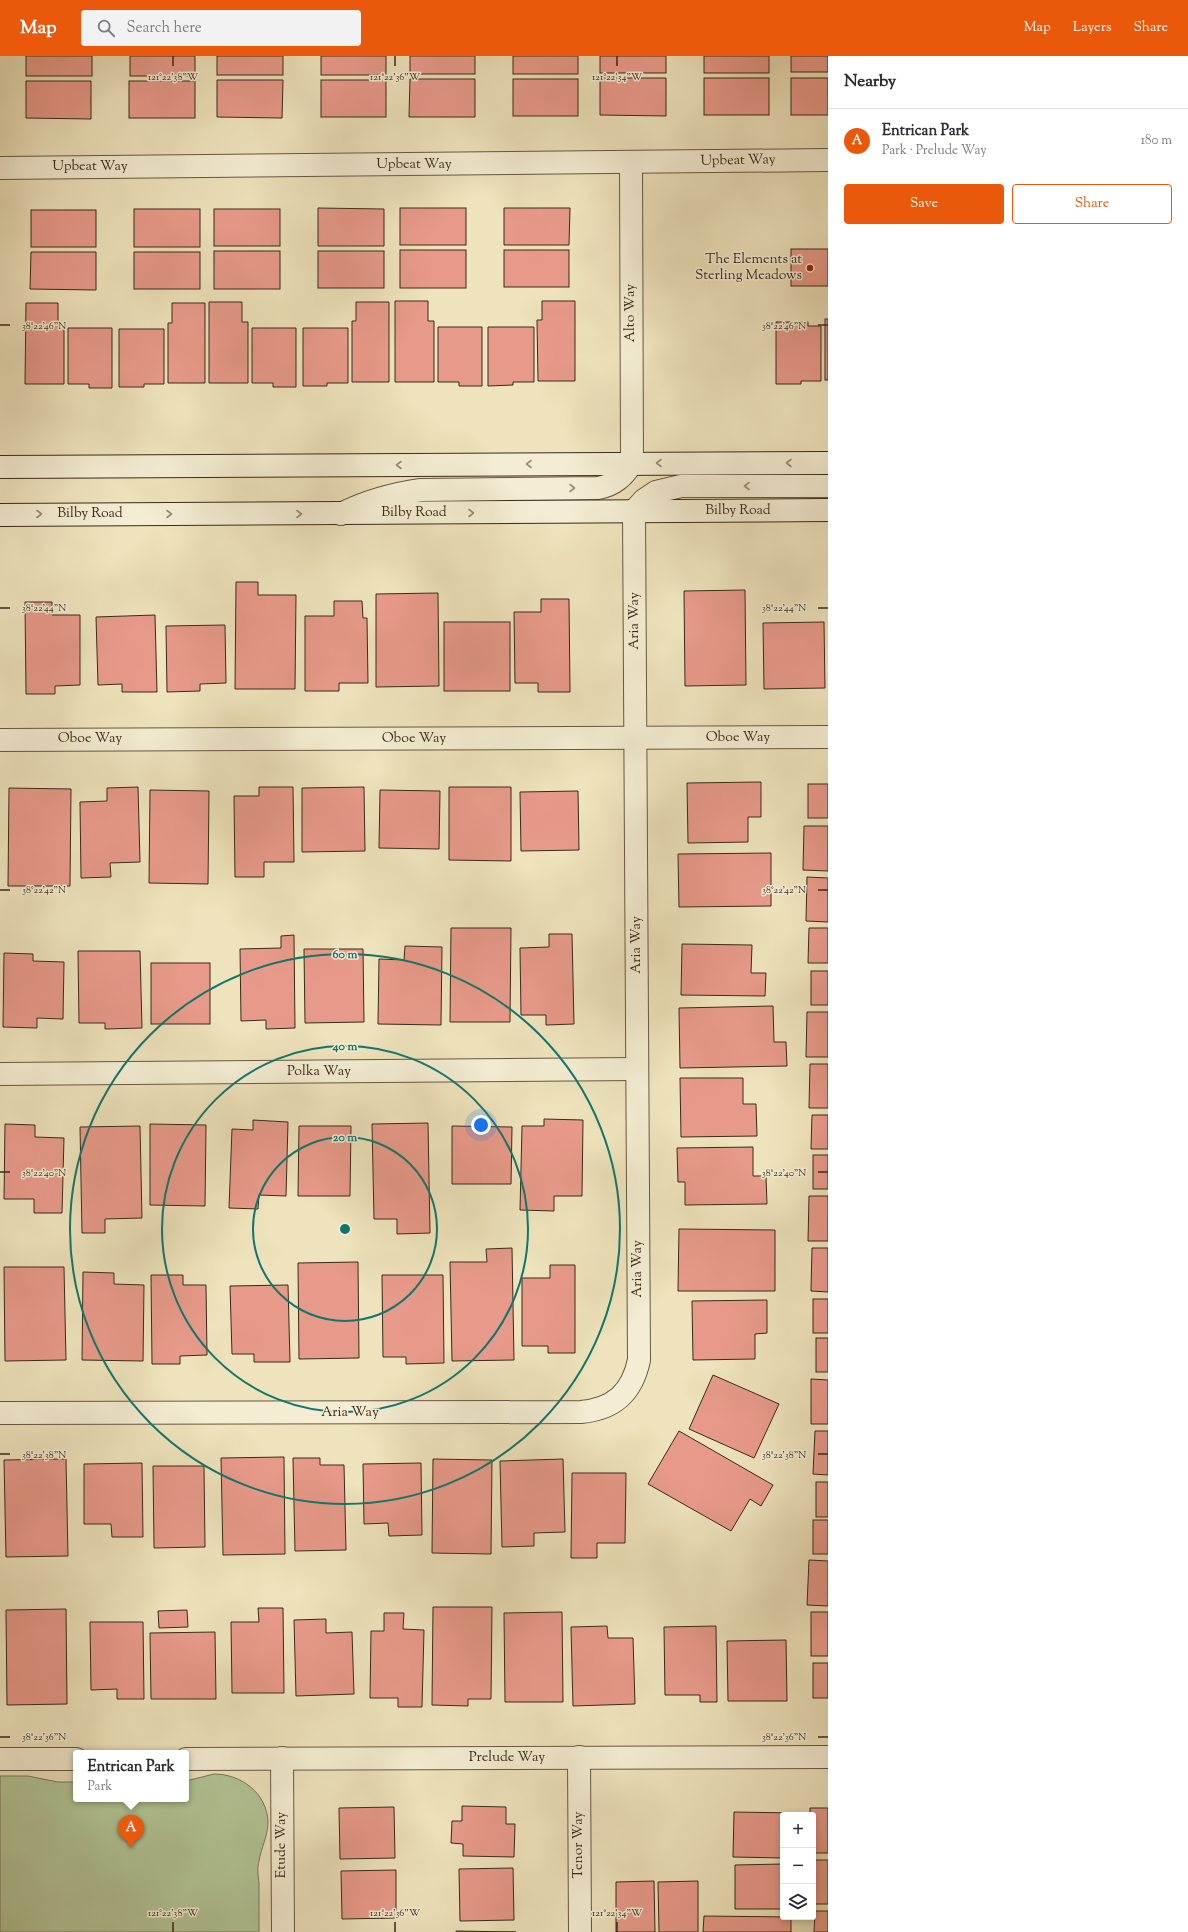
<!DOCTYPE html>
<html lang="en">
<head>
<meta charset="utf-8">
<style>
	:root { --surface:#fff; --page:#f2f2f3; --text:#2b2b33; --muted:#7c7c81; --line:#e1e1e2; --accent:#ea580c }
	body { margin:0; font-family:"Sorts Mill Goudy",serif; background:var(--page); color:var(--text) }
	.controls { position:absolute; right:12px; bottom:12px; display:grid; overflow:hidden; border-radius:4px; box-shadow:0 2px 6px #0003 }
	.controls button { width:36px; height:36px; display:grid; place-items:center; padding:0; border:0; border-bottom:1px solid var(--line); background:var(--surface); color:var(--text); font:20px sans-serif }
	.you { position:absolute; left:481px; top:1069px; width:14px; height:14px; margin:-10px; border:3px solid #fff; border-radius:50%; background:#1a73e8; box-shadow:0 0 0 6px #1a73e833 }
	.badge { display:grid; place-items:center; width:26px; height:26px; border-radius:50%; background:var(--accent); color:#fff; font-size:13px; font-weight:700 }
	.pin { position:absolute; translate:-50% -33px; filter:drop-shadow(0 1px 2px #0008) }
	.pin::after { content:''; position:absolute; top:21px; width:14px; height:12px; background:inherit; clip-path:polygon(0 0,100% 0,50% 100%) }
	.popup { position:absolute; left:73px; top:1694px; width:116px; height:52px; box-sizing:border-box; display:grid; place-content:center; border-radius:4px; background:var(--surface); filter:drop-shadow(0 1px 3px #0005); font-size:13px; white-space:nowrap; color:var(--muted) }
	.popup b { font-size:15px; color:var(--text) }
	.popup::after { content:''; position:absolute; left:50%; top:100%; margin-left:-8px; border:8px solid transparent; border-top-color:var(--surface) }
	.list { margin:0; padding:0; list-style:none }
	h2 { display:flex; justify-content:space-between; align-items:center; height:52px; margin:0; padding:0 16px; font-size:17px }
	h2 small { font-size:13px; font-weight:400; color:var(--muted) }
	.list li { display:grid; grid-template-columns:26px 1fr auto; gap:12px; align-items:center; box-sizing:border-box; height:64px; padding:0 16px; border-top:1px solid var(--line) }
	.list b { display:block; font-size:15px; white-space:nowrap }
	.list p { margin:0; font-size:13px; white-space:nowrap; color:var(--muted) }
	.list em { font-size:13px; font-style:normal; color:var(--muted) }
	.actions { display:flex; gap:8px; padding:12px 16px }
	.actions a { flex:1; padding:9px 0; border:1px solid var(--accent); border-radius:4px; text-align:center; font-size:14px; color:var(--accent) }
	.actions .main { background:var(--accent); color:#fff }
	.icon { flex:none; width:22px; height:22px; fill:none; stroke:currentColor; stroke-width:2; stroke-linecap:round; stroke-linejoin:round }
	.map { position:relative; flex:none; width:828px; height:1876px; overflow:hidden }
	header { display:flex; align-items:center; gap:24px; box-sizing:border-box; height:56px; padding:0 20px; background:var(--accent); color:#fff }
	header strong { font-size:19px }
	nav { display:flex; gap:22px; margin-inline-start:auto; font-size:14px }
	.search { width:280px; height:36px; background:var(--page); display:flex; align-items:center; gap:10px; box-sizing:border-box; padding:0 14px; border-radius:4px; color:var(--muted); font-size:15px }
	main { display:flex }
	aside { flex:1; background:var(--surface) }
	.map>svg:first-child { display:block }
	.green { fill:#b2c596; stroke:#757858 }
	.building { fill:#e89a8a; stroke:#382a19 }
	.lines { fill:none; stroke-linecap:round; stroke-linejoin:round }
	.street-casing { stroke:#665842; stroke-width:24 }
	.secondary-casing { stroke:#382a19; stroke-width:24 }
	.street { stroke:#f4edd3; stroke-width:22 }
	.secondary { stroke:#f4edd3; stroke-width:22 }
	.oneway { stroke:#968c76 }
	.ticks { fill:none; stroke:#382a19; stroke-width:1.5 }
	.ring { fill:none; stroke:#0f766e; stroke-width:2 }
	.poi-dot { fill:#8f2418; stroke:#f4edd3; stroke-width:1.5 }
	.labels { text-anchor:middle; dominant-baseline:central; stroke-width:3; stroke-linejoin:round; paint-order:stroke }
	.street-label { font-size:14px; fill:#382a19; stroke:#f4edd3 }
	.poi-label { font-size:14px; fill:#382a19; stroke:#f4edd3; text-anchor:end }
	.ticks-label { font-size:10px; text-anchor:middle; fill:#382a19; stroke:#f4edd3; stroke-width:3; stroke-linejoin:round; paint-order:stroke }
	.centre { fill:#0f766e; stroke:#f4edd3; stroke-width:2 }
	.ring-label { font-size:12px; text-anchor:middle; font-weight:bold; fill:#0f766e; stroke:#f4edd3; stroke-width:3; stroke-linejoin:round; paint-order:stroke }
</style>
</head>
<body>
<header>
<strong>Map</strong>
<div class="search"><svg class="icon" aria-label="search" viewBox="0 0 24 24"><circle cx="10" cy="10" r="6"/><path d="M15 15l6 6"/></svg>Search here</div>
<nav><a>Map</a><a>Layers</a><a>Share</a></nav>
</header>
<main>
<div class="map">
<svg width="828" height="1876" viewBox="0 0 828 1876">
	<rect width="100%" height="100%" fill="#eee3bc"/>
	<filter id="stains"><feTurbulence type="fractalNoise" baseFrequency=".005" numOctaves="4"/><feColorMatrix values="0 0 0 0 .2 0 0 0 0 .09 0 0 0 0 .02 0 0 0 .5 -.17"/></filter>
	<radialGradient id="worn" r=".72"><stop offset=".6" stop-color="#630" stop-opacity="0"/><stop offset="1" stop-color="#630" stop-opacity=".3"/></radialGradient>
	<path class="green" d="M214 1718C241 1718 267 1737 268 1766 268 1780 261 1792 259 1805 257 1812 258 1820 259 1827 259 1843 259 1860 259 1876H0V1720H28L58 1726H76V1743H186V1725Z"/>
	<g class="building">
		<rect x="26" y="0" width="66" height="20"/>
		<rect x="130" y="0" width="65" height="20"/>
		<rect x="217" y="0" width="66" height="19"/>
		<rect x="321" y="0" width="65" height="19"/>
		<rect x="410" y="0" width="65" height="18"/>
		<rect x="513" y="0" width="65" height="18"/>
		<rect x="600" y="0" width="66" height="17"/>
		<rect x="704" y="0" width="65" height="17"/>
		<rect x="791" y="0" width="37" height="16"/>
		<path d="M600 22H666V60L600 59Z"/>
		<rect x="704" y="22" width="65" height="37"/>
		<rect x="791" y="22" width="37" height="37"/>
		<path d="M410 23H475V61H409Z"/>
		<rect x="513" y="23" width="65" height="37"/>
		<path d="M217 24H283L282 62 217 61Z"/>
		<rect x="321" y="24" width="65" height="37"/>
		<path d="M26 25H91V63L26 62Z"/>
		<rect x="129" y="25" width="66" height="37"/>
		<path d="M318 152 384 153V190H318Z"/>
		<rect x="400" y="152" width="66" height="37"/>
		<path d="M504 152H570L569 189H504Z"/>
		<rect x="134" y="153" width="66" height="38"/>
		<rect x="214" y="153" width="66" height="37"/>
		<rect x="31" y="154" width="65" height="37"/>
		<rect x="791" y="193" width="37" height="37"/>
		<rect x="400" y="194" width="66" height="38"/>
		<rect x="504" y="194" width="65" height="37"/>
		<rect x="214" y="195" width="66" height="38"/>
		<rect x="318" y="195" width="66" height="37"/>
		<path d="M31 196H96V234L30 233Z"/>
		<rect x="134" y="196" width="66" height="37"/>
		<path d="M395 245H428V265H434V326H395Z"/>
		<path d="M542 245H575V325H538L537 264H542Z"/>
		<path d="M209 246H242V266H248V327H209Z"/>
		<path d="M356 246H389V326H352V265H356Z"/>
		<path d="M26 247H58V267H64V328H25Z"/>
		<path d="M172 247H205V327H168V267H172Z"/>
		<rect x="825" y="263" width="3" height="61"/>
		<path d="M776 266H808V270H821V325H801V328H776Z"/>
		<path d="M438 271H482V330H459V326H438Z"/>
		<path d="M488 271H534V326H513V329L488 330Z"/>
		<path d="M68 272H112V332H89V328H68Z"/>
		<path d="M252 272H296V331H273V327H252Z"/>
		<path d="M303 272H348V327H327V330H303Z"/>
		<path d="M119 273H164V328H144V331H119Z"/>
		<path d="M236 526H258V539H296L295 633H235Z"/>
		<path d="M745 534 746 629 685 630 684 535Z"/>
		<path d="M438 537 439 630 376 631V538Z"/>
		<path d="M541 543H569L570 636H538V627H515L514 556H541Z"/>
		<path d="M334 545H362L363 562H367L368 627H339V635H305V560H334Z"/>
		<path d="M25 546H52V559H80V629L55 630V638H26Z"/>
		<path d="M155 559 157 636H122V628L98 629 96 561Z"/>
		<rect x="444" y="566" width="66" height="69"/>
		<path d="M824 566 825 632 764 633 763 567Z"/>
		<path d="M225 569 226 627 200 628V635L167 636 166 570Z"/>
		<path d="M761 726V761H748V786L688 787 687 727Z"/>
		<rect x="808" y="728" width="20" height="34"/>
		<path d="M138 731 140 806 110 807 111 821 81 822 80 746 107 745V732Z"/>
		<path d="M259 731H293L294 806H264V821H235L234 740H259Z"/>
		<path d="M364 731 365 795 302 796V732Z"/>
		<path d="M449 731H511V805L449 804Z"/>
		<path d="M9 732 71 733 70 830H8Z"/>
		<path d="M150 734 209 735 208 828 149 827Z"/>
		<path d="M380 734 440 735 439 793 379 792Z"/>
		<path d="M578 735 579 794 521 795 520 736Z"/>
		<path d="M804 770H828V815L803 814Z"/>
		<path d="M771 797V850L679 851 678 798Z"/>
		<path d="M807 821 828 822V866L806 865Z"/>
		<path d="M451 872H511L510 966H450Z"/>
		<path d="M809 872H828V907H808Z"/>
		<path d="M549 878H572L574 968 546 969V959H521L520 892 549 891Z"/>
		<path d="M294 879 295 972 266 973V964L241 965 240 893 281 892V880Z"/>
		<path d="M682 888 752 889 751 917H766L765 940 681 939Z"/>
		<path d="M405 890 442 891 441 969 378 968 379 903 404 904Z"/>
		<path d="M304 893H363L364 966 305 967Z"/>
		<path d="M78 895H140L142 972 105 973V967H79Z"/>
		<path d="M4 897 33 898V905L64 906 63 963 37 962V972L3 971Z"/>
		<rect x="151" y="907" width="59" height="61"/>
		<rect x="811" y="915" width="17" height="34"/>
		<path d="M773 950 774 986H786L787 1010 680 1012 679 952Z"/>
		<path d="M807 956H828V1001H806Z"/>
		<path d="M810 1008H828V1052H809Z"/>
		<path d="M680 1022H743V1048H756L757 1080 681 1081Z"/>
		<path d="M812 1059H828V1093H811Z"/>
		<path d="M544 1063 583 1064 582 1140H554V1155L520 1154 522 1070H544Z"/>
		<path d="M253 1064 288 1066 286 1140 259 1139 258 1153 229 1152 232 1073 253 1074Z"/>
		<path d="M428 1067 430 1177 397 1178V1163H374L372 1068Z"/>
		<path d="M5 1068 35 1069V1081L64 1082 62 1157H34V1143H4Z"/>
		<path d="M150 1068 206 1069 205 1150 150 1149Z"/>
		<path d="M140 1070 142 1162 105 1163V1177H82L80 1071Z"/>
		<path d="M299 1070H351L350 1140H298Z"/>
		<path d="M452 1070 512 1071 511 1128H452Z"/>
		<path d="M753 1091V1120H766L767 1148 685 1149V1126H678L677 1092Z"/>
		<rect x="813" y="1099" width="15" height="34"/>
		<path d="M809 1140H828V1185H808Z"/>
		<path d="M679 1173 775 1174V1235H678Z"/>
		<path d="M512 1192 514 1304 452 1305 450 1206H487L486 1193Z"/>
		<path d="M812 1192H828V1236L811 1235Z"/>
		<path d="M358 1206 359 1302 299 1303 298 1207Z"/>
		<path d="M550 1209H575V1297H548V1290H522V1222H550Z"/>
		<path d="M4 1211H64L66 1304 5 1305Z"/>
		<path d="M83 1216 114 1217V1228L144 1229 143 1305 82 1304Z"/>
		<path d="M151 1219H183V1229H206L207 1299 180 1300V1308H152Z"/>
		<path d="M382 1219H443L444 1307 406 1308V1301H383Z"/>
		<path d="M288 1229 290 1306H254V1298H232L230 1230Z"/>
		<rect x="813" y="1243" width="15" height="34"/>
		<path d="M767 1244V1277L755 1278V1303L693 1304 692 1245Z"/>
		<rect x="816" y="1282" width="12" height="34"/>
		<path d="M713 1319 779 1348 754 1402 689 1373Z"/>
		<path d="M811 1323 828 1324V1368H811Z"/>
		<path d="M679 1375 773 1429 761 1450 750 1443 731 1475 648 1428Z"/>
		<path d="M815 1375H828V1419L813 1418Z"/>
		<path d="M284 1401 285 1498 223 1499 221 1402Z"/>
		<path d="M293 1402H320V1409H344L346 1494 295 1495Z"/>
		<path d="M66 1403 68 1500 6 1501 4 1404Z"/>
		<path d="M433 1403 492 1404 491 1498 432 1497Z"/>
		<path d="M563 1403 565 1476 534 1477V1490L502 1491 500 1405Z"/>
		<path d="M142 1407 143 1481H112L111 1468H84V1408Z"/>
		<path d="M421 1407 422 1479 389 1480 388 1467 364 1468 363 1408Z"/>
		<path d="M153 1410H204L205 1491 154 1492Z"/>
		<path d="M572 1417H626L625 1487H597V1502H571Z"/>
		<rect x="816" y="1426" width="12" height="35"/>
		<rect x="813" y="1464" width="15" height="34"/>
		<path d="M809 1504 828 1505V1550L807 1549Z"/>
		<path d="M433 1551H492L491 1643H468V1650L432 1649Z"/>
		<path d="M258 1552H283L284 1637H232L231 1566H259Z"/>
		<path d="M66 1553 67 1648 7 1649 6 1554Z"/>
		<path d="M187 1554 188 1571 159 1572 158 1555Z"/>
		<path d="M562 1556 563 1646H505L504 1557Z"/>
		<rect x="811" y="1556" width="17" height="44"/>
		<path d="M384 1557H404L403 1573 424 1574 422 1651H398V1642H370L371 1575H384Z"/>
		<path d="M326 1563V1577L352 1576 354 1638 296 1640 294 1564Z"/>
		<path d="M90 1566H143L144 1643H117V1633L91 1634Z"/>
		<path d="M607 1570 608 1582H633L635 1648 573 1650 571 1571Z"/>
		<path d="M716 1570 717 1646H700V1639H665L664 1571Z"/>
		<path d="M215 1576 216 1643H151L150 1577Z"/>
		<path d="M786 1584 787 1645H728L727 1585Z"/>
		<rect x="813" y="1607" width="15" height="35"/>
		<path d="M462 1750 506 1751V1768H515L514 1801 463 1800V1788L451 1787 452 1765H462Z"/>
		<path d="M394 1751 395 1802 340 1803 339 1752Z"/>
		<path d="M810 1752H828V1797H813V1759H810Z"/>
		<path d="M734 1756 793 1757V1759H783V1802L733 1801Z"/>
		<rect x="813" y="1804" width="15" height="44"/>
		<path d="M783 1808V1853H735V1809Z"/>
		<path d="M513 1812 514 1864 460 1865 459 1813Z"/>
		<path d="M396 1814V1862L342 1863 341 1815Z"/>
		<path d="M654 1825 655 1876H616V1826Z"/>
		<path d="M698 1825V1876H659L658 1826Z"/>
		<path d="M815 1855H828V1876H814Z"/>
		<path d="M704 1860 791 1861V1876H703Z"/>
		<path d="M456 1875 516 1876H456Z"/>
	</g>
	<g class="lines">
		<g class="street-casing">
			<g id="street">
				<path d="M0 112 828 104"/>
				<path d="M341 458C367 445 392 438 421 434L598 432C614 429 623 421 632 407L631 106"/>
				<path d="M0 684 828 681"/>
				<path d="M0 1018 637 1013"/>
				<path d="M0 1357 581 1356C614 1353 632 1337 639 1304L634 455 644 444 656 436 681 430H828"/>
				<path d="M579 1701 580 1876"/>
				<path d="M282 1702 283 1876"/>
				<path d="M0 1703H76"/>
				<path d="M186 1703 828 1701"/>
			</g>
		</g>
		<g class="secondary-casing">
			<g id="secondary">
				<path d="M0 411 828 407"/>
				<path d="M0 459 828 454"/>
			</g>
		</g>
		<use href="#street" class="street"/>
		<use href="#secondary" class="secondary"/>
	</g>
	<defs><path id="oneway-chevron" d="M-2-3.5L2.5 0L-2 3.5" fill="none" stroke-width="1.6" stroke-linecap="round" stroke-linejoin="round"/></defs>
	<g class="oneway">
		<use href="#oneway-chevron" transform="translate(659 407) rotate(180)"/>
		<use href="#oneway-chevron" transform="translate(789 407) rotate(180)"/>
		<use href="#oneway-chevron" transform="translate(529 408) rotate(180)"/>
		<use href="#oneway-chevron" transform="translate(399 409) rotate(180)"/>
		<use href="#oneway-chevron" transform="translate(747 430) rotate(180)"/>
		<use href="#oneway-chevron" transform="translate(572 432)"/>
		<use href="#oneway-chevron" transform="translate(471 457)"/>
		<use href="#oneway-chevron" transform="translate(39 458)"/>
		<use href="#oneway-chevron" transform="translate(169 458)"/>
		<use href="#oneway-chevron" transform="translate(299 458)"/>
	</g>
	<path class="ticks" d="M173 0V10M395 0V10M617 0V10M0 269H10M818 269H828M0 552H10M818 552H828M0 834H10M818 834H828M0 1116H10M818 1116H828M0 1398H10M818 1398H828M0 1681H10M818 1681H828M173 1866V1876M395 1866V1876M617 1866V1876"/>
	<g class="ring">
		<circle cx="345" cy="1173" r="92"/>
		<circle cx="345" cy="1173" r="183"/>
		<circle cx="345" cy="1173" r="275"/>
	</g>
	<circle class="poi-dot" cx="810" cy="212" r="4"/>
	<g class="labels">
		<g class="street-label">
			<text transform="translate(738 105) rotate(-1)">Upbeat Way</text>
			<text x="414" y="109">Upbeat Way</text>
			<text x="90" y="111">Upbeat Way</text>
			<text transform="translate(631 257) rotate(-90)">Alto Way</text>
			<text x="738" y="455">Bilby Road</text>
			<text x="414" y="457">Bilby Road</text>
			<text x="90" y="458">Bilby Road</text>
			<text transform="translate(635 565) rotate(-90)">Aria Way</text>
			<text x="738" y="682">Oboe Way</text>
			<text x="90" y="683">Oboe Way</text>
			<text x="414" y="683">Oboe Way</text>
			<text transform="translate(637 889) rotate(-90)">Aria Way</text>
			<text x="319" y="1016">Polka Way</text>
			<text transform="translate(638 1213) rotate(-90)">Aria Way</text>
			<text x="350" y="1357">Aria Way</text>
			<text x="507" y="1702">Prelude Way</text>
			<text transform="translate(282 1789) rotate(-90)">Etude Way</text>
			<text transform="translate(579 1789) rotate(-90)">Tenor Way</text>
		</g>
		<g class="poi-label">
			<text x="802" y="204">The Elements at<tspan x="802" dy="16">Sterling Meadows</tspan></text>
		</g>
	</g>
	<g class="ticks-label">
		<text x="173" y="24">121°22'38"W</text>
		<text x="395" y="24">121°22'36"W</text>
		<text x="617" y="24">121°22'34"W</text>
		<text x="44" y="273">38°22'46"N</text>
		<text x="784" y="273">38°22'46"N</text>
		<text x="44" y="555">38°22'44"N</text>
		<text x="784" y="555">38°22'44"N</text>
		<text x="44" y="837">38°22'42"N</text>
		<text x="784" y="837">38°22'42"N</text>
		<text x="44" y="1120">38°22'40"N</text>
		<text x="784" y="1120">38°22'40"N</text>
		<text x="44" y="1402">38°22'38"N</text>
		<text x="784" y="1402">38°22'38"N</text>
		<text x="44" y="1684">38°22'36"N</text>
		<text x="784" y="1684">38°22'36"N</text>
		<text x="173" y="1860">121°22'38"W</text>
		<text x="395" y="1860">121°22'36"W</text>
		<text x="617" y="1860">121°22'34"W</text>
	</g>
	<circle cx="345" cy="1173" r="6" class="centre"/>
	<g class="ring-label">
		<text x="345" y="902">60 m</text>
		<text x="345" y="994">40 m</text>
		<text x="345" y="1085">20 m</text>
	</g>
	<rect width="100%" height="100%" filter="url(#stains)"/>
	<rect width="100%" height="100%" fill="url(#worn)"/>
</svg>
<div class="controls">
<button>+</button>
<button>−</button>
<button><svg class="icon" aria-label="layers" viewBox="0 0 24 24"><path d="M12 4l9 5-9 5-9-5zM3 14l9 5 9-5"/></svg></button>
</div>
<div class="you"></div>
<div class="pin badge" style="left:131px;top:1792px">A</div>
<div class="popup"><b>Entrican Park</b>Park</div>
</div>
<aside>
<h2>Nearby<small></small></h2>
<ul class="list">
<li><span class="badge">A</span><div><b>Entrican Park</b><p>Park · Prelude Way</p></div><em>180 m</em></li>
</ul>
<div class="actions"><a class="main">Save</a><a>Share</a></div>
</aside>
</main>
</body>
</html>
